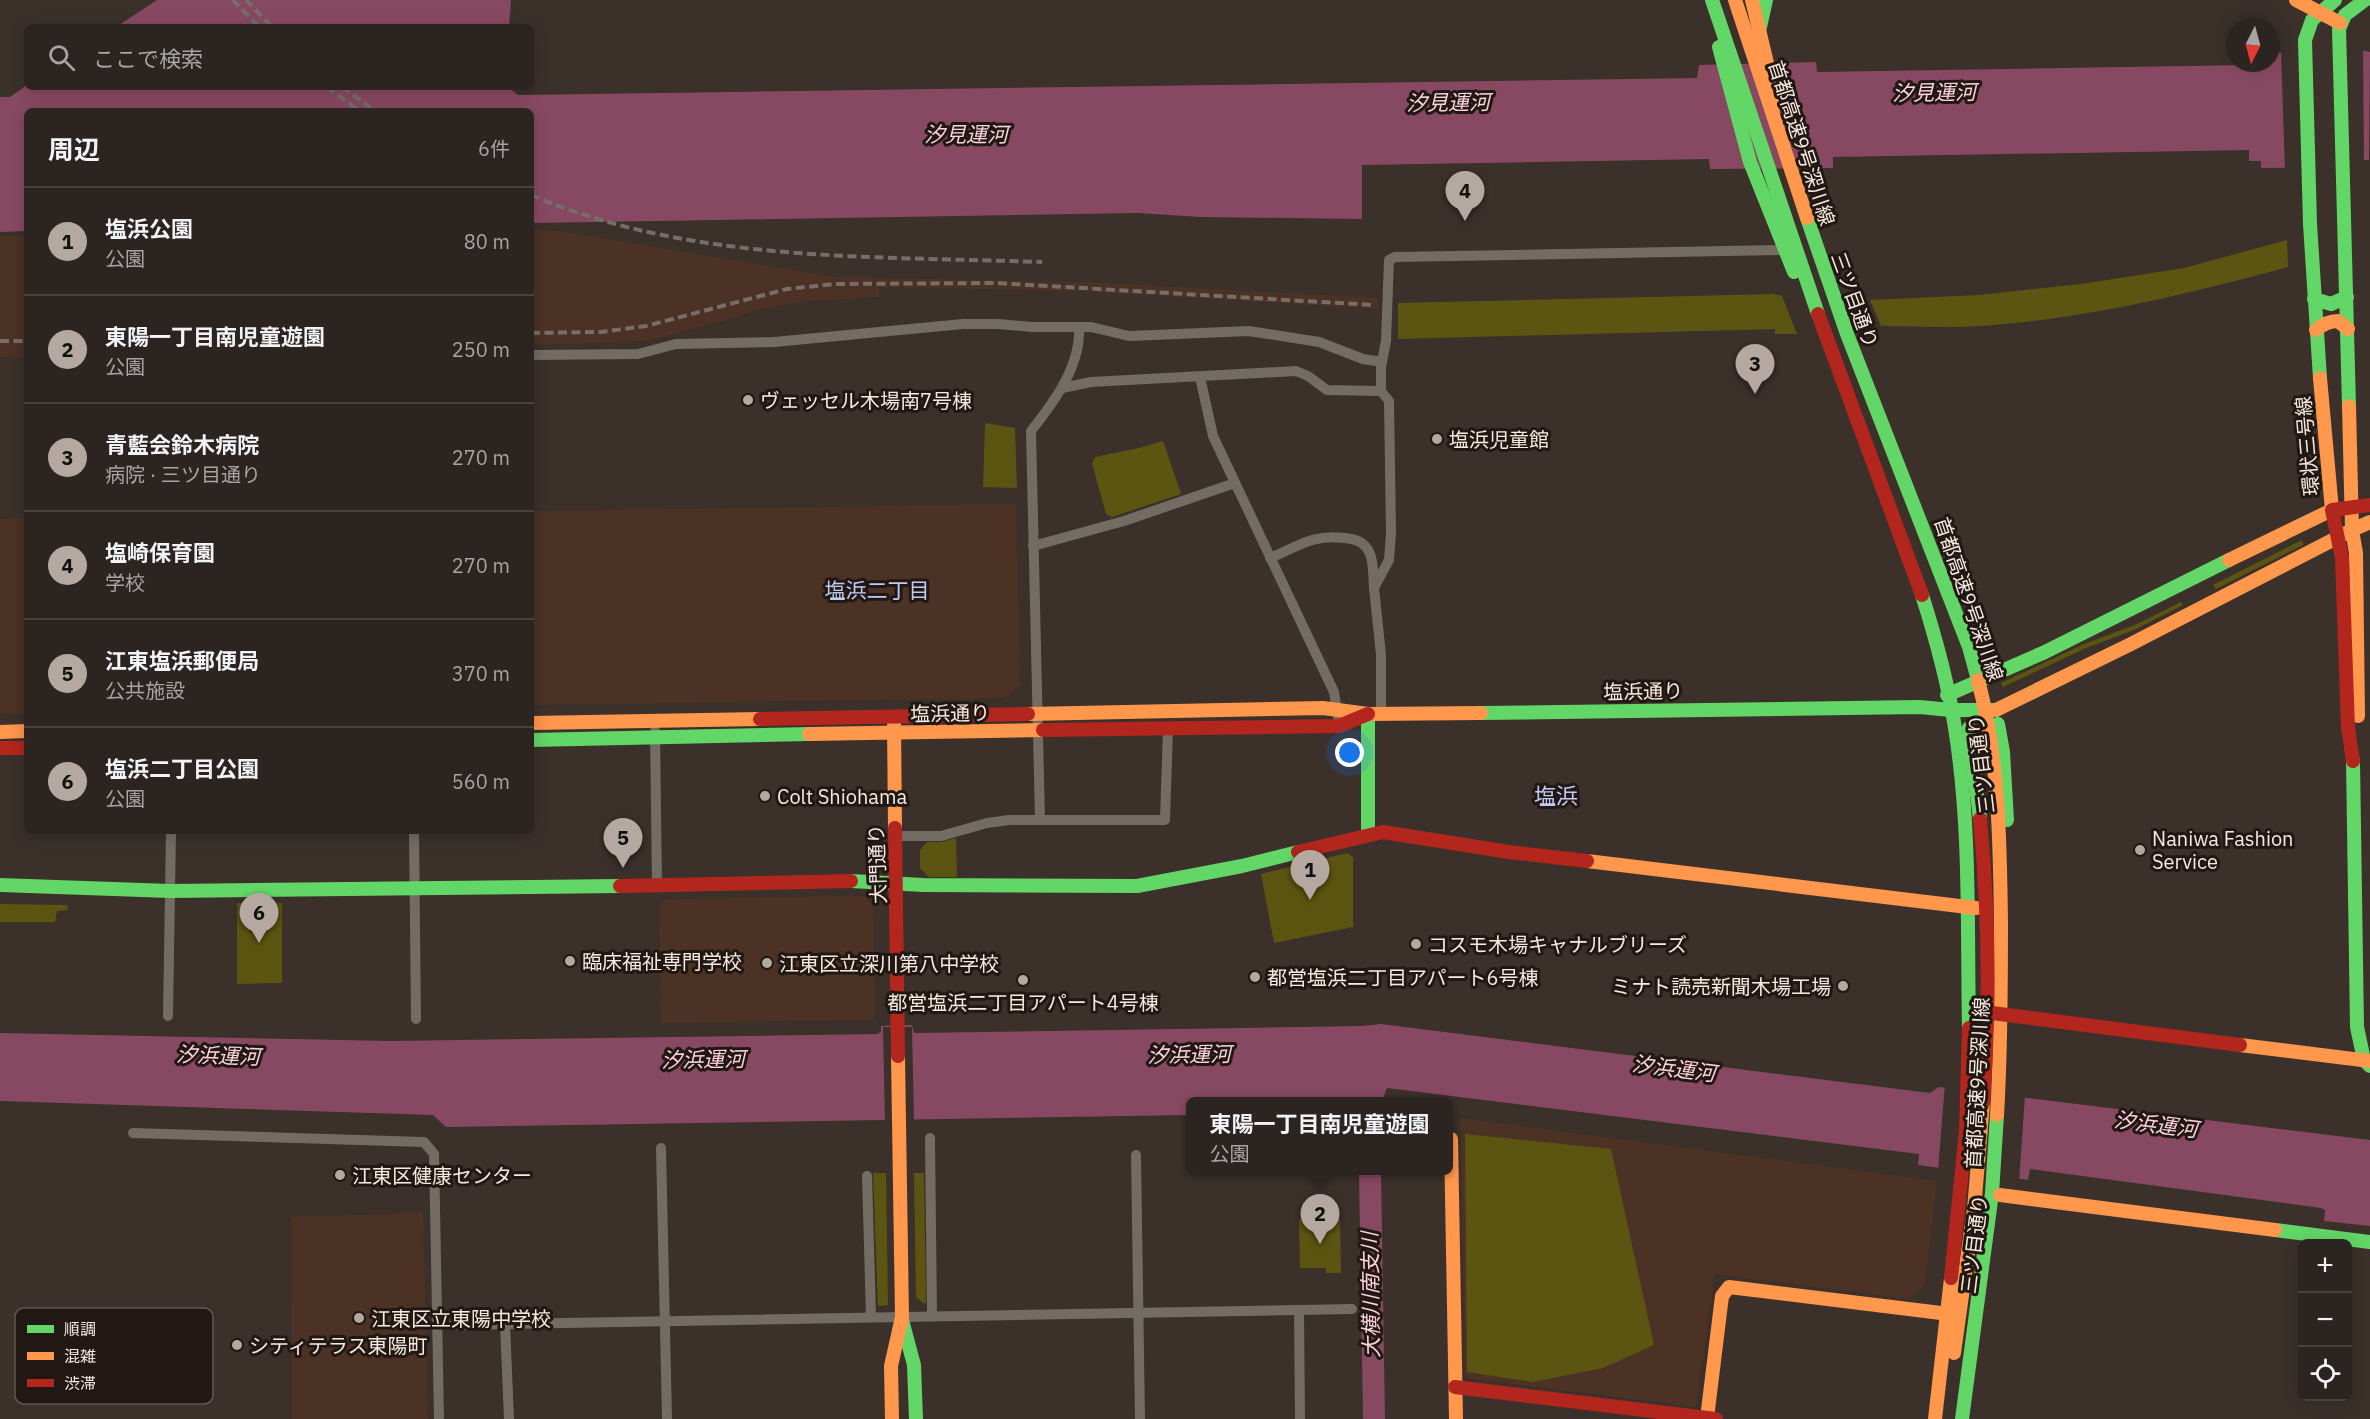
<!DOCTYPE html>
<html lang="ja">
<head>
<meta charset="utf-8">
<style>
	:root { --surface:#2c2420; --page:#38302d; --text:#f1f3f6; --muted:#a6a4a5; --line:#48413e; --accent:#b5a8a1 }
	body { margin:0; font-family:"IBM Plex Sans","Noto Sans JP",sans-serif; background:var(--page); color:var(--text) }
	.controls { position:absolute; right:18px; bottom:18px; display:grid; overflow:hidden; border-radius:9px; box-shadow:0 3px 15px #0003 }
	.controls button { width:54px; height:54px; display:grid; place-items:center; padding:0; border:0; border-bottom:2px solid var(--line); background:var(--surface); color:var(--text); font:30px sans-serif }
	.compass { position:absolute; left:2226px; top:18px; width:54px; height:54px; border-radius:50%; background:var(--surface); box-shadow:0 3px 15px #0003; rotate:186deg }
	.you { position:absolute; left:1350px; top:753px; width:21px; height:21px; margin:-15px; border:4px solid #fff; border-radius:50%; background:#1a73e8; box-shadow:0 0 0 9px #1a73e833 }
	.badge { display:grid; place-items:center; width:39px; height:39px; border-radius:50%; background:var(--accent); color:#111; font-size:20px; font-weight:700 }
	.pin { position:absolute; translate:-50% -50px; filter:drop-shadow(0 2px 3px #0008) }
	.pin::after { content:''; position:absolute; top:32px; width:21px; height:18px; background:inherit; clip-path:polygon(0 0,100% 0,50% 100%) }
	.popup { position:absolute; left:1186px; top:1097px; width:267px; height:78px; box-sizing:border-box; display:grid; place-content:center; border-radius:9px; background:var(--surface); filter:drop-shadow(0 2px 4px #0005); font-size:20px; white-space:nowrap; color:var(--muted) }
	.popup b { font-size:22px; color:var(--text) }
	.popup::after { content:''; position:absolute; left:50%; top:100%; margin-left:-12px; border:12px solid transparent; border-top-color:var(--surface) }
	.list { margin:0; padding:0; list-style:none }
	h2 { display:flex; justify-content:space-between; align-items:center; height:78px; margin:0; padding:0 24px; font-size:26px }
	h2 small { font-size:20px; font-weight:400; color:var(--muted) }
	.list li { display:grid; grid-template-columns:39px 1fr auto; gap:18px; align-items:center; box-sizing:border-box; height:108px; padding:0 24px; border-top:2px solid var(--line) }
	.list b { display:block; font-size:22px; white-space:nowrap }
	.list p { margin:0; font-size:20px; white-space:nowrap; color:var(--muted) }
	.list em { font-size:20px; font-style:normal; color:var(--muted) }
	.icon { flex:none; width:33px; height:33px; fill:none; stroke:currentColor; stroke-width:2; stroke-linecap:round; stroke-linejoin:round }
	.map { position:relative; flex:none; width:2370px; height:1419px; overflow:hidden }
	.search { position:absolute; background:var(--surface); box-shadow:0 3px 15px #0003; left:24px; top:24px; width:510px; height:66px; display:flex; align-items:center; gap:15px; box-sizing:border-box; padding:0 21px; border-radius:9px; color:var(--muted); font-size:22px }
	.panel { position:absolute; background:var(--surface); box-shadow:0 3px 15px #0003; left:24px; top:108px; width:510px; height:726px; border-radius:9px }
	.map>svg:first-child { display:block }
	.built { fill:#4b3224 }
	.green { fill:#5c5511 }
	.water { fill:#874962 }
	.pier { fill:#3b302a }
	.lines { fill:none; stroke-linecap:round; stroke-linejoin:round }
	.street { stroke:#726c63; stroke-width:10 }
	.fast { stroke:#63d668; stroke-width:14 }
	.slow { stroke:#ff974d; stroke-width:14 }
	.jam { stroke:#b3261e; stroke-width:14 }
	.rail { stroke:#766e68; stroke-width:4; stroke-dasharray:9 4.5; stroke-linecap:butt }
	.poi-dot { fill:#b5a8a1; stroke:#221813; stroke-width:2 }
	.labels { text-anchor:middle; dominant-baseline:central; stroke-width:6; stroke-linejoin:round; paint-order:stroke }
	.street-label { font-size:20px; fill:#f7e9e1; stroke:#221813 }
	.poi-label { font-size:20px; fill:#f7e9e1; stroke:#221813; text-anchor:start }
	.water-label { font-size:21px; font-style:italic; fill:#fcd2e0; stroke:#221813 }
	.neighbourhood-label { font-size:21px; fill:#c0cbf5; stroke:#221813 }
	.quarter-label { font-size:22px; fill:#c0cbf5; stroke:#221813 }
	.key { fill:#221813; stroke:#625751; stroke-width:1.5 }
	.key-label { font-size:16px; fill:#f7e9e1 }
</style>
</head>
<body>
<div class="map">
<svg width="2370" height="1419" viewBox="0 0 2370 1419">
	<rect width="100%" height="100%" fill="#3b302a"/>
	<g class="built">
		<path d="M531 228 565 232 835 277 1085 282 1378 298V309L1084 291 879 287V297L810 301 763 308 732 319 646 341 531 345Z"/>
		<rect x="0" y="236" width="27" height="121"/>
		<path d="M1016 504 1020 685 1004 698 531 705V511Z"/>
		<path d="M27 518V713L0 714V519Z"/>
		<path d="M863 896 873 906 875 1020 661 1023 659 906 666 899Z"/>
		<path d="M1460 1118 1937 1181 1925 1286 1909 1299 1715 1274 1696 1407 1465 1378Z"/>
		<path d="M423 1213 428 1419H292L291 1217Z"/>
	</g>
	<g class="green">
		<path d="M2287 240 2288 267C2189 294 2085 319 1982 326 1948 328 1914 326 1881 326L1870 300 1979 295 2081 284 2184 268Z"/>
		<path d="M1773 294 1782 296 1797 334H1775V329L1398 339V303Z"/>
		<path d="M985 423 1015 428 1017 488 983 487Z"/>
		<path d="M1163 441 1181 494 1112 517 1106 514 1092 463 1095 457 1139 448Z"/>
		<path d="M2302 540 2303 545 2216 589 2213 585Z"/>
		<path d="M2181 602 2183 605 2134 630 2086 648 2003 687 2001 683 2084 644 2137 624Z"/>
		<path d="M956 838 957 877H929L920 868V850L927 842H941Z"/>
		<path d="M1347 853 1353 857V927L1274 943 1261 874Z"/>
		<path d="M282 903V983L237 984V903Z"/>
		<path d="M0 904 67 905 68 910 57 911 55 922H0Z"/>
		<path d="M1465 1134 1611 1149 1654 1345 1603 1368 1532 1382 1467 1372Z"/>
		<path d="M873 1173H886L888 1305 878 1306Z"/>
		<path d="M914 1173H924L926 1303H923L916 1297Z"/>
		<path d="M1340 1218 1341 1273H1326V1268H1300L1299 1219Z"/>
	</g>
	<g class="water">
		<path d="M157 0H511L509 27H116Z"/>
		<path d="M2356 49 2370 52 2369 160H2360V167L2261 168V161H2249V150L1833 157V168L1710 169 1709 159 1362 165V219L1200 217 1138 213 531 223V111H27V231L0 232V97H10L27 85 508 87 518 95 1697 78 1699 65 1816 62 1817 72 2249 65V63H2271V53Z"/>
		<path d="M1381 1024 1930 1093 1939 1087 2370 1140V1226L2324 1221 2325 1210 2321 1208 2030 1169 2028 1180 1918 1165 1919 1154 1387 1088 1382 1101 1191 1102V1115L446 1127 433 1115 0 1101V1033L391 1041 878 1034 881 1031V1026L912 1025 914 1033 1362 1026Z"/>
		<path d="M1359 1171H1381L1385 1419H1363Z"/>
	</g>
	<g class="pier">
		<path d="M2356 46 2363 47 2364 163 2362 169 2285 171 2281 50Z"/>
		<path d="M883 1027H912L914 1122 885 1123Z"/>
		<path d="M1945 1084 2025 1095 2019 1182 1938 1170Z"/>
	</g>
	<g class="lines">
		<g class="street">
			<path d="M531 355 638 354 676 344 774 342 963 324H998L1032 327H1091L1129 336 1249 331 1319 342 1363 359 1382 362"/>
			<path d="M1200 377 1213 436 1334 692 1338 717"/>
			<path d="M1062 388 1091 382 1296 371 1308 376 1327 390 1381 391"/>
			<path d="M1033 546 1124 521 1235 483"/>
			<path d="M1270 558C1299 546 1312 534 1345 538 1353 539 1360 540 1366 547 1374 556 1373 575 1374 588"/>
			<path d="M1381 713V655L1374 588 1389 560 1391 533 1389 401 1381 391V367L1386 341 1389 260 1395 257 1785 250"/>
			<path d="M655 731 657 886"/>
			<path d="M1040 820 1031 431C1054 402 1081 366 1079 327"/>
			<path d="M414 831 416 1019"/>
			<path d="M895 836H941L987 823 1009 820H1165L1168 729"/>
			<path d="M168 1016 171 831"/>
			<path d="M133 1133 424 1142 434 1154 439 1419"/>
			<path d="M930 1138 932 1316"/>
			<path d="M661 1148 667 1419"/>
			<path d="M1136 1155 1140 1419"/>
			<path d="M867 1176 871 1317"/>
			<path d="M1299 1310 1300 1419"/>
			<path d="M505 1324 509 1419"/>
			<path d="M453 1325 1352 1309"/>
		</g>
		<g class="fast">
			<path d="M1712 0 1818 314"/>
			<path d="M1760 27 1766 0"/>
			<path d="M1719 47 1750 162 1794 272"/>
			<path d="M1807 218 1847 334 1969 647 1978 680"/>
			<path d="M2314 299 2331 304 2347 297"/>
			<path d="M2320 378 2310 224 2305 40 2312 20 2335 0"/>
			<path d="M2349 406 2339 29 2345 15 2365 0"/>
			<path d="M1922 595C1936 639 1948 683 1955 728 1971 827 1967 928 1969 1028"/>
			<path d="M1947 695 2045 652 2229 560"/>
			<path d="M1481 713 1920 707 1950 710H1996"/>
			<path d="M1368 714V835"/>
			<path d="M1998 724 2003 752 2007 820"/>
			<path d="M1969 728 1980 819"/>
			<path d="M531 740 809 734"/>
			<path d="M2353 761 2357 1027 2364 1060 2370 1066"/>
			<path d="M851 881 923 885 1137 886 1242 866 1298 852"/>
			<path d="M0 885 170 891 620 886"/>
			<path d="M2275 1230 2370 1242"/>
			<path d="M902 1320 914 1365 916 1419"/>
			<path d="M1962 1419 1992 1193 1997 1115"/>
		</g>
		<g class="slow">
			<path d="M1735 0 1807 218"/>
			<path d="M1752 0 1777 105"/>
			<path d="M2296 0 2340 23"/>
			<path d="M2316 330C2323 324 2329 321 2338 321L2348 329"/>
			<path d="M2229 560 2332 510 2320 378"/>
			<path d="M1978 680C1999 759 2000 841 2001 923 2001 987 2001 1051 1997 1115"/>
			<path d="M1996 710 2129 645 2352 530 2349 406"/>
			<path d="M1028 714 1323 708 1368 714 1481 713"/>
			<path d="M2358 716 2356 553 2352 530 2370 522"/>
			<path d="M531 723 760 719"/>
			<path d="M894 723 895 828"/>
			<path d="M0 732 27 731"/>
			<path d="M809 734 1043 730"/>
			<path d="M1587 861 1976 908"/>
			<path d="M2240 1045 2370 1061"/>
			<path d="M1451 1139 1456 1419"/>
			<path d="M2000 1195 2275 1230"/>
			<path d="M1954 1353 1974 1209 1983 1103"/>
			<path d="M1707 1418 1722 1296 1729 1287 1941 1313"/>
			<path d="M892 1419 891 1366 902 1317 898 1056"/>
			<path d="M1935 1419 1951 1278"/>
		</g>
		<g class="jam">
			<path d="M1818 314 1922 595"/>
			<path d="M760 719 1028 714"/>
			<path d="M1043 730 1339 726 1368 714"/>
			<path d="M0 748H27"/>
			<path d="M2353 761 2348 728 2342 558 2332 510 2370 505"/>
			<path d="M1980 819C1989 914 1990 1009 1983 1103"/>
			<path d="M895 828 898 1056"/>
			<path d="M1298 852 1383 832 1509 852 1587 861"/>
			<path d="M620 886 851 881"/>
			<path d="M1992 1013 2240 1045"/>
			<path d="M1951 1278 1966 1131 1969 1028"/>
			<path d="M1455 1387 1716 1419"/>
		</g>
		<g class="rail">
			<path d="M233 0 259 27"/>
			<path d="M246 0 272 27"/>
			<path d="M327 87 359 111"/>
			<path d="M342 87 375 111"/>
			<path d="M531 195C690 263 872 256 1042 262"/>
			<path d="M531 333 601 332 646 326 787 289 834 284 996 283 1373 305"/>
			<path d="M0 341H27"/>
		</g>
	</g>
	<g class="poi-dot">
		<circle cx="748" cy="400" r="6"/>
		<circle cx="1437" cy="439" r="6"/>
		<circle cx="765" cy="796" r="6"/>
		<circle cx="2140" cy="850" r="6"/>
		<circle cx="1416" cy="944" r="6"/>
		<circle cx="570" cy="961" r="6"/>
		<circle cx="767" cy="963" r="6"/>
		<circle cx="1255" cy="977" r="6"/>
		<circle cx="1023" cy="980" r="6"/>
		<circle cx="1843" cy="986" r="6"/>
		<circle cx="340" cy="1175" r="6"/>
		<circle cx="359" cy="1318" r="6"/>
		<circle cx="237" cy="1345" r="6"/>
	</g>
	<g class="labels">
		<g class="street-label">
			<text transform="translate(1802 143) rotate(72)">首都高速9号深川線</text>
			<text transform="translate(1855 300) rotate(70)">三ツ目通り</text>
			<text transform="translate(2307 446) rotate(-95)">環状三号線</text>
			<text transform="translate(1969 599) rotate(71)">首都高速9号深川線</text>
			<text transform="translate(1643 691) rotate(-1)">塩浜通り</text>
			<text transform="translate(950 713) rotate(-1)">塩浜通り</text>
			<text transform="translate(1981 764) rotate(-97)">三ツ目通り</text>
			<text transform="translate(877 864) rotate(-92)">大門通り</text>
			<text transform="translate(1977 1083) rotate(-87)">首都高速9号深川線</text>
			<text transform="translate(1974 1244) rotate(-83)">三ツ目通り</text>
		</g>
		<g class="poi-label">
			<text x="760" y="400">ヴェッセル木場南7号棟</text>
			<text x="1449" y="439">塩浜児童館</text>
			<text x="777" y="796">Colt Shiohama</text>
			<text x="2152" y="838">Naniwa Fashion<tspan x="2152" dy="23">Service</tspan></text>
			<text x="1428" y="944">コスモ木場キャナルブリーズ</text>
			<text x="582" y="961">臨床福祉専門学校</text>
			<text x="779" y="963">江東区立深川第八中学校</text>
			<text x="1267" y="977">都営塩浜二丁目アパート6号棟</text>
			<text x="1831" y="986" text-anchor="end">ミナト読売新聞木場工場</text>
			<text x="1023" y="1002" text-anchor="middle">都営塩浜二丁目アパート4号棟</text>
			<text x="352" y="1175">江東区健康センター</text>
			<text x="371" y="1318">江東区立東陽中学校</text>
			<text x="249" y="1345">シティテラス東陽町</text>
		</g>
		<g class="water-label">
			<text transform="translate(1934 92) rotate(-1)">汐見運河</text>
			<text transform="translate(1448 102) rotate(-1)">汐見運河</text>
			<text x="966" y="134">汐見運河</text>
			<text transform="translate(1189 1054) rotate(-1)">汐浜運河</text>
			<text transform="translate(218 1055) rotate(2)">汐浜運河</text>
			<text transform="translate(703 1059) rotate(-1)">汐浜運河</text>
			<text transform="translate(1674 1068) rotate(7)">汐浜運河</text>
			<text transform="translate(2156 1124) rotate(7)">汐浜運河</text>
			<text transform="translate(1370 1295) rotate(-91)">大横川南支川</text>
		</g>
		<g class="neighbourhood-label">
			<text x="877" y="590">塩浜二丁目</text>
		</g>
		<g class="quarter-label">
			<text x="1556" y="795">塩浜</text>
		</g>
	</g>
	<rect x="15" y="1308" width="198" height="96" rx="9" class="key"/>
	<rect x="27" y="1325" width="27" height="8" fill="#63d668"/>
	<rect x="27" y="1352" width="27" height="8" fill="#ff974d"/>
	<rect x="27" y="1379" width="27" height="8" fill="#b3261e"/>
	<g class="key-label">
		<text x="64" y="1335">順調</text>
		<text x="64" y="1362">混雑</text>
		<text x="64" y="1389">渋滞</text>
	</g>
</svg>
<div class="controls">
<button>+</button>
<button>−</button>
<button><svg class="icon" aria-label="locate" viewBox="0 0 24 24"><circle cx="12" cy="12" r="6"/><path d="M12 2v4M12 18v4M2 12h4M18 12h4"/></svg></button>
</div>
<svg class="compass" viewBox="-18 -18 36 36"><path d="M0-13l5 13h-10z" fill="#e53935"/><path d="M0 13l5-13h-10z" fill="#a6a4a5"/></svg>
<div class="you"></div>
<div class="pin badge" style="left:1310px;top:900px">1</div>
<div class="pin badge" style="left:1320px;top:1244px">2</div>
<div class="popup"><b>東陽一丁目南児童遊園</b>公園</div>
<div class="pin badge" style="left:1755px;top:394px">3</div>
<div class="pin badge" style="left:1465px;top:221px">4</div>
<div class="pin badge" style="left:623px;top:868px">5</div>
<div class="pin badge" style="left:259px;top:943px">6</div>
<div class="search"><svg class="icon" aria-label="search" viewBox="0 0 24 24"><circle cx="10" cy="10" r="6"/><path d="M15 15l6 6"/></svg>ここで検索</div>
<section class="panel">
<h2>周辺<small>6件</small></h2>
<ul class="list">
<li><span class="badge">1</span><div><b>塩浜公園</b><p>公園</p></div><em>80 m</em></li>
<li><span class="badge">2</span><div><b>東陽一丁目南児童遊園</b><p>公園</p></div><em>250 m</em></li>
<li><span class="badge">3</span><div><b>青藍会鈴木病院</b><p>病院 · 三ツ目通り</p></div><em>270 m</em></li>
<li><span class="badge">4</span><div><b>塩崎保育園</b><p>学校</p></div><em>270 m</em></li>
<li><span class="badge">5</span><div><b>江東塩浜郵便局</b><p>公共施設</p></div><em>370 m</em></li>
<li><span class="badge">6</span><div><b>塩浜二丁目公園</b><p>公園</p></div><em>560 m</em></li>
</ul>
</section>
</div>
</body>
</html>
